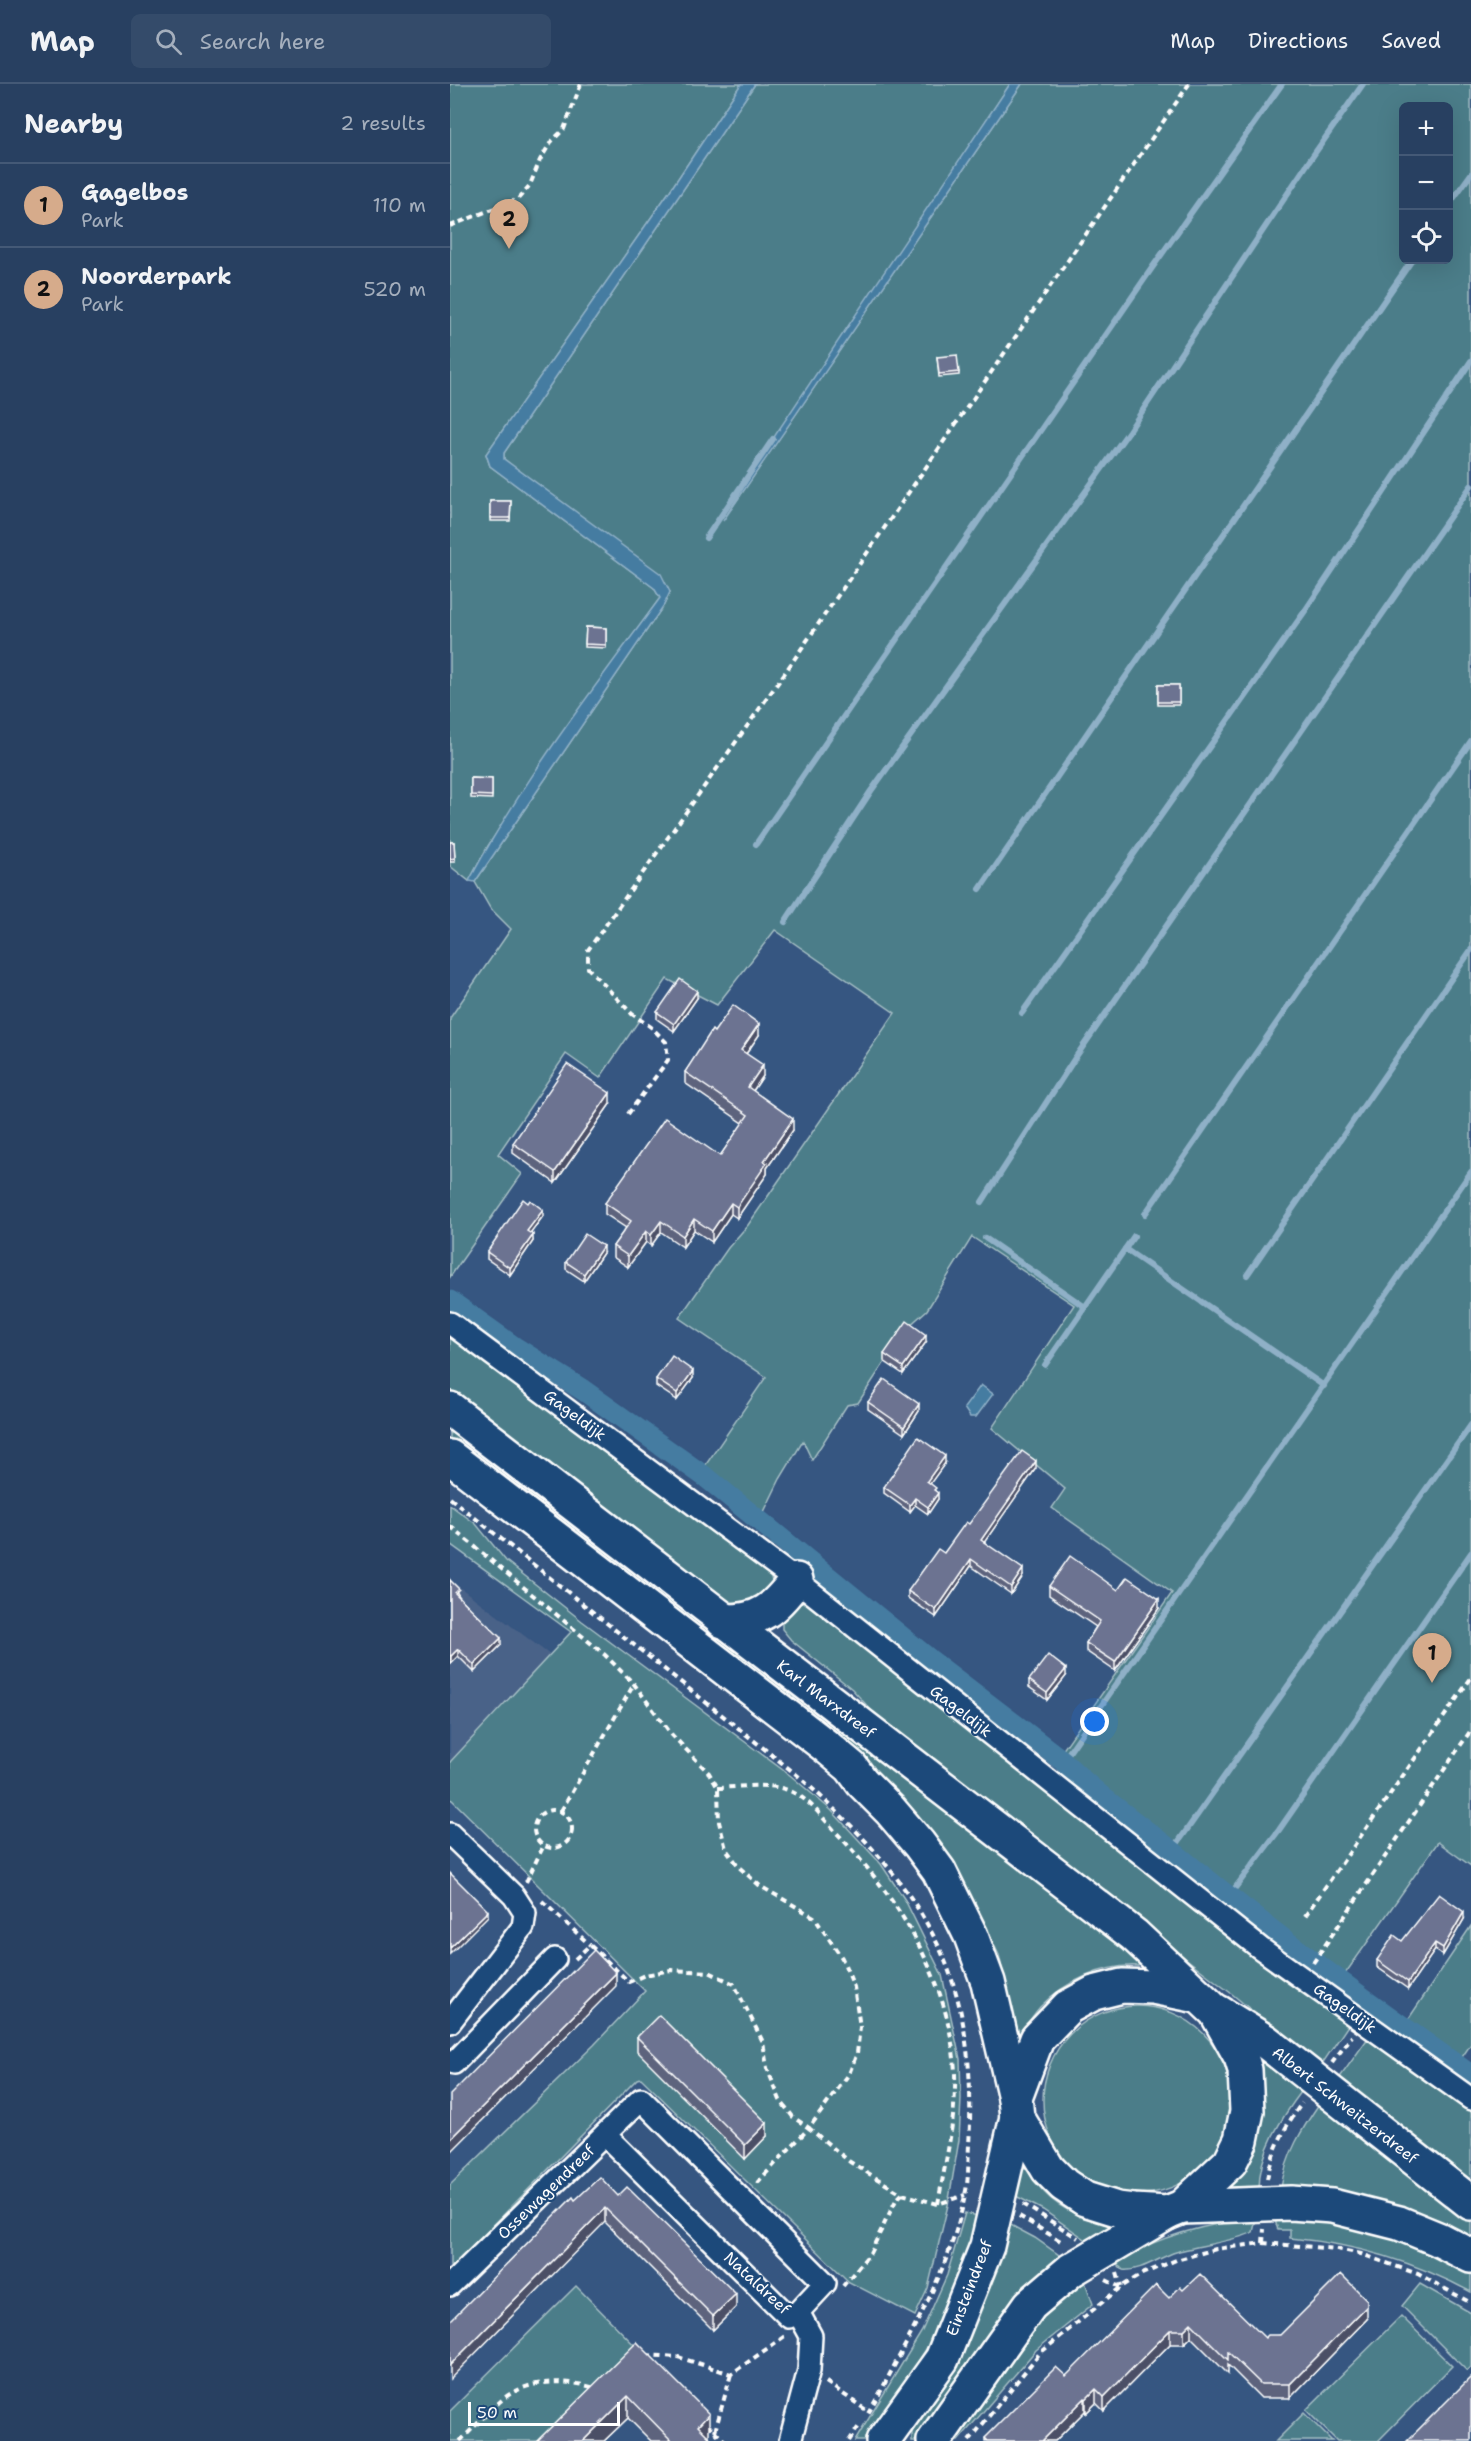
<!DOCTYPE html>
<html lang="en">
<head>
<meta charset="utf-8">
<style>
	:root { --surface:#284061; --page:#344b6a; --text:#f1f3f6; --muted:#a5afbd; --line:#445976; --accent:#d6ab8b }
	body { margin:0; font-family:"Shantell Sans",sans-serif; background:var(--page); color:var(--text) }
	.controls { position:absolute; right:18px; top:18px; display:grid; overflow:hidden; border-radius:9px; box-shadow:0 6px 24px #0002 }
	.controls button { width:54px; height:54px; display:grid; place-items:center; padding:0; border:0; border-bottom:2px solid var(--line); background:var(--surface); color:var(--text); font:30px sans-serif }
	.scale { position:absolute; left:18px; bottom:15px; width:152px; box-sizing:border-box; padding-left:6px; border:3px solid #fff; border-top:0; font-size:16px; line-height:21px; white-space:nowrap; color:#fff; -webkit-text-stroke:4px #1f4a7a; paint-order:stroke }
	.you { position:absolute; left:645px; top:1638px; width:21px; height:21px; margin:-15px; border:4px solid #fff; border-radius:50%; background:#1a73e8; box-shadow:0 0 0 9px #1a73e833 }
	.badge { display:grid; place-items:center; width:39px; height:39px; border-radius:50%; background:var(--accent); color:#111; font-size:20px; font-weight:700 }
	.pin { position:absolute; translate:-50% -50px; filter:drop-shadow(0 2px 3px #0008) }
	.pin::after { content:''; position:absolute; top:32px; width:21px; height:18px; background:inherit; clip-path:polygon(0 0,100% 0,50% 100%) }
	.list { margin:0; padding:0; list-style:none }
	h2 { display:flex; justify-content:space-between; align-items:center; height:78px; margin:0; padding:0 24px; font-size:26px }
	h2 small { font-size:20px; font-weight:400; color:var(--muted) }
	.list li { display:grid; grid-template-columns:39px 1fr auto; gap:18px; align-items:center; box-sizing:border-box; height:84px; padding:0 24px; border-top:2px solid var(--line) }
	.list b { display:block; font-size:22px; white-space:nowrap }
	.list p { margin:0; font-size:20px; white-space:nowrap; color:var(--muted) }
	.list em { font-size:20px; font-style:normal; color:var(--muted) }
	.icon { flex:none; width:33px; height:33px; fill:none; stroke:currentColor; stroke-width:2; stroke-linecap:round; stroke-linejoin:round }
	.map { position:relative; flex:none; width:1021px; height:2357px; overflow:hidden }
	header { display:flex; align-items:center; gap:36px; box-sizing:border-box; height:84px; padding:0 30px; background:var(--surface); border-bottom:2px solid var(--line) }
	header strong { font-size:28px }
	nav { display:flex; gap:33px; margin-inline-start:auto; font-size:21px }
	.search { width:420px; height:54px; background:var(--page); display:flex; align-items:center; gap:15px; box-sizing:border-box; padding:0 21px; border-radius:9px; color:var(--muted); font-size:22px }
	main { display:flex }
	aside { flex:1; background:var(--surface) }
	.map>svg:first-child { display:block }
	.built { fill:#4a6288 }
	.green { fill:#4b7d89; stroke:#a5bec4; stroke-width:1.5; fill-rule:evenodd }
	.water { fill:#457ca1; stroke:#8fb0c7; stroke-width:1.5 }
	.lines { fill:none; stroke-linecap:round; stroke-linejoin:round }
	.stream { stroke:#8fb0c7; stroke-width:6 }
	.canal { stroke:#457ca1; stroke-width:21 }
	.street-casing { stroke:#fff; stroke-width:26 }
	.primary-casing { stroke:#fff; stroke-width:38 }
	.highway-casing { stroke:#fff; stroke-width:38 }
	.path { stroke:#fff; stroke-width:4; stroke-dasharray:6 4.5; stroke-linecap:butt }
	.street { stroke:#1f4a7a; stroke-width:21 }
	.primary { stroke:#1f4a7a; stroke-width:33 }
	.highway { stroke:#1f4a7a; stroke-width:33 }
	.wall { fill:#5d637d; stroke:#fff; stroke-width:1.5 }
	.shaded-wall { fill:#4c5066; stroke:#fff; stroke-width:1.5 }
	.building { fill:#6c7391; stroke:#fff; stroke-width:1.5 }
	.labels { text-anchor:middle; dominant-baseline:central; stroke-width:4.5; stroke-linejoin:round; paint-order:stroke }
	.street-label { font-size:16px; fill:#fff; stroke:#1f4a7a }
</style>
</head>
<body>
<header>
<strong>Map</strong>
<div class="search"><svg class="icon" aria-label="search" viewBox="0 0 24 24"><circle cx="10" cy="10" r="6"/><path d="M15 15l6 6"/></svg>Search here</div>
<nav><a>Map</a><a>Directions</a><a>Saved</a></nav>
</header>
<main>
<aside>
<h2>Nearby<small>2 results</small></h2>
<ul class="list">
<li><span class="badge">1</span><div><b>Gagelbos</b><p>Park</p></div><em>110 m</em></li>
<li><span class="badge">2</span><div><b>Noorderpark</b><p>Park</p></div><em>520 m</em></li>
</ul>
</aside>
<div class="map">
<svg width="1021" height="2357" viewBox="0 0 1021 2357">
	<rect width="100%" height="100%" fill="#365681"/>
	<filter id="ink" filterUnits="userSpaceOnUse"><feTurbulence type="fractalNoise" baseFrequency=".0167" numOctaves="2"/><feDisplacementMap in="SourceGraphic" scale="12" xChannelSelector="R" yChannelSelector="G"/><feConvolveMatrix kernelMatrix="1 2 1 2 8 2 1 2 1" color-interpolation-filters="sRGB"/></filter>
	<g filter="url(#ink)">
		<path class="built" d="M0 1496 100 1571 0 1678Z"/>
		<g class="green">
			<path d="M0 0H291L219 108 36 370 40 382 204 504 210 514 110 653 38 762 19 797 0 782Z"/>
			<path d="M305 0H560L281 425 572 0H1021V1782L988 1758 888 1900 775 1819 603 1680 722 1509 602 1424 615 1405 542 1344 624 1221 522 1153 477 1226 457 1244 408 1319 397 1321 362 1376 353 1357 330 1395 308 1440 246 1395 316 1293 229 1234 278 1164 298 1141 445 929 325 846 267 921 217 895 150 994 116 970 48 1070 72 1090 0 1193V934L61 845 40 824 25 798 214 521 220 508 54 375V369ZM954 22H998V176H954Z"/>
			<path d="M0 1253 144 1356 319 1486 324 1505 312 1519 276 1523 0 1311Z"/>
			<path d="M0 1337 692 1877 688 1882C654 1880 613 1898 590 1923 581 1933 575 1944 568 1955L549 1871 525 1822 506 1792 0 1361Z"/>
			<path d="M0 1421 26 1440 56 1477 132 1537 341 1692 381 1726 431 1780 455 1816 492 1891 510 1975 511 2015 509 2056 498 2121 478 2204 465 2232 399 2198 191 1994 187 1995 16 2169 3 2182H0V2101L144 1961 195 1907 0 1714V1678L121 1548 0 1460Z"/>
			<path d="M355 1515 673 1770 899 1940 870 1983 782 1910 440 1647 402 1605 341 1556 332 1545V1535L343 1516Z"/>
			<path d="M1021 1842V1960L1006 1982 953 1943Z"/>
			<circle cx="687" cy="2016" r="94"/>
			<path d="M946 1942 1021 1995V2006L941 1949Z"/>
			<path d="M918 1954 1021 2028V2099L888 1996Z"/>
			<path d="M805 1968 854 2004C832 2033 809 2067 809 2105L777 2106C814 2063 822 2022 805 1968Z"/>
			<path d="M871 2017 1021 2131V2154C959 2126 901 2101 831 2104 836 2070 852 2045 871 2017Z"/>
			<path d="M571 2078C579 2088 585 2099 594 2108 612 2128 640 2136 665 2143L641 2159 593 2126 564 2111Z"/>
			<path d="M515 2129 533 2133 497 2232 418 2357H405L472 2247 497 2191Z"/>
			<path d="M824 2133 878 2136 943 2150 1021 2188V2208C964 2177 905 2160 840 2154V2146H828Z"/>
			<path d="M806 2135 803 2148C793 2155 743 2163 726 2168 710 2173 690 2188 673 2186L664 2177C709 2153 755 2139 806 2135Z"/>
			<path d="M557 2139 585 2154 616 2176 496 2316 466 2357H462V2348Z"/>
			<path d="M634 2195 643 2220 586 2266 508 2357H494L591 2228Z"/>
			<path d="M970 2200 1021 2229V2283L1017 2287 952 2222Z"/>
			<path d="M126 2202 203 2280 124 2357H0V2327Z"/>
			<path d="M951 2232 1002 2282 928 2357H887L856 2326Z"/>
			<path d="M854 2329 882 2357H826Z"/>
		</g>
		<g class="water">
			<path d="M291 0H305L54 369V375L211 490 220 508 214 521 25 798 19 797C72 697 143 605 210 514L204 504 40 382 36 370 219 108Z"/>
			<path d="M560 0H572L273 437 326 350Z"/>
			<path d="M531 1301 543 1310 526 1333H520L514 1324Z"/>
		</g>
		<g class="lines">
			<g class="stream">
				<path d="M998 122 1021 90"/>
				<path d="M256 454 323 355"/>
				<path d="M306 760 702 184 832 0"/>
				<path d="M530 805 962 176"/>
				<path d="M335 838 421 707 679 347 860 76 913 0"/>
				<path d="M572 929 855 527 1021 277"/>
				<path d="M532 1118 625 974 1021 402"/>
				<path d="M695 1130 1021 657"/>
				<path d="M535 1154 635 1223 595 1281"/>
				<path d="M675 1165 874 1302"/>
				<path d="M797 1191 1021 866"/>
				<path d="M635 1223 684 1152"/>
				<path d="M613 1677 1021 1088"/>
				<path d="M722 1767 1021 1341"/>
				<path d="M779 1812 829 1746 1021 1469"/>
			</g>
			<path class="canal" d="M0 1217 66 1264 133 1306 257 1394 479 1575 613 1677C646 1711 685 1737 722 1767 818 1846 919 1919 1021 1991"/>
			<g class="street-casing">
				<g id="street">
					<path d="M0 1239 346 1496 810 1864 1021 2015"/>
					<path d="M0 1750 64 1812 75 1829 73 1843 0 1938"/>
					<path d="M0 1978 4 1979 105 1875"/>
					<path d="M0 2201 191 2015 375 2199 348 2228 339 2233 155 2051"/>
					<path d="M340 2357 359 2286 361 2252 348 2228"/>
				</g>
			</g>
			<g class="primary-casing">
				<g id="primary">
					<path d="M433 2357 492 2275 537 2162 567 2033"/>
					<path d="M484 2357 580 2221 621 2186 717 2129"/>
				</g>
			</g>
			<g class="highway-casing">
				<g id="highway">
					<path d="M0 1325 684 1851 766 1928 791 1973 795 1986 797 2027 791 2056 780 2078 732 2123 717 2129 684 2127 667 2125 635 2115 614 2101 598 2085 567 2033 565 2014 587 1955 618 1923 644 1909 672 1902 703 1903 748 1912"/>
					<path d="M0 1373 377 1663 401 1683 412 1698 440 1726 469 1760 489 1787 521 1852 538 1898 565 2014"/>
					<path d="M273 1537C311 1538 325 1524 346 1496"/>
					<path d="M768 1928 815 1957 1021 2119"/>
					<path d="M732 2123 841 2119 882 2122 949 2139 988 2155 1021 2172"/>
				</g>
			</g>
			<g class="path">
				<path d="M0 142 68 115 80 101 90 76 101 58 114 45 131 0"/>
				<path d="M178 1030 218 976 216 958 201 943 182 930 138 884V866L332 593 739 0"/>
				<path d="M0 1414 347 1691C404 1741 457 1795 490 1865 518 1927 523 1995 519 2061 518 2078 519 2095 515 2111 504 2168 477 2220 450 2271 439 2291 429 2312 417 2331"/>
				<path d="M0 1442 155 1571 184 1600 222 1651 259 1689 268 1704 269 1738 276 1765 290 1784 310 1802 364 1833 392 1874 404 1903 410 1943 407 1969 399 1990 359 2044 400 2078 452 2110 488 2120"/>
				<path d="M268 1704C291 1703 318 1698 340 1707 358 1714 371 1732 384 1746 444 1810 495 1885 504 1975 509 2024 496 2073 488 2120L515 2111"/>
				<circle cx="103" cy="1745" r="19"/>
				<path d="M111 1727 184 1600"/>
				<path d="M76 1798 93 1763"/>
				<path d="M92 1817 140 1861"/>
				<path d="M855 1832 1021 1594"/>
				<path d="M125 1875 140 1861 179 1898 195 1891 221 1886 259 1888 284 1900 313 1958 317 1984 330 2016 343 2033 359 2044 304 2102"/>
				<path d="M863 1879 1021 1646"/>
				<path d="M882 1979 902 1952"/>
				<path d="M817 2095C822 2067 835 2042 852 2019"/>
				<path d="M573 2120 628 2154"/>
				<path d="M569 2132 614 2159"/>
				<path d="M813 2159 814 2145"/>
				<path d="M667 2189 671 2203"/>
				<path d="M656 2196 670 2203"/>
				<path d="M393 2202 420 2169 446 2116 452 2110"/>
				<path d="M196 2271 228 2273 281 2290 335 2252"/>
				<path d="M376 2298 419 2328"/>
				<path d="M257 2340 275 2357"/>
				<path d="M265 2347 281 2290"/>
				<path d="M10 2357C22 2346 49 2315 62 2309 87 2295 119 2296 145 2304"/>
				<path d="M399 2357 409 2342"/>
				<path d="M519 2357 589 2270 671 2203 692 2190 726 2176 766 2165 813 2159 887 2165 911 2170 968 2190 1021 2219"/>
			</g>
			<use href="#street" class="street"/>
			<use href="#primary" class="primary"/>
			<use href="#highway" class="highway"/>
		</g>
		<g class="wall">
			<path d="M487 273 509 288V291L489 293Z"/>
			<path d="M40 417H61L60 437H40Z"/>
			<path d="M136 543 156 544V564L135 563Z"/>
			<rect x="708" y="601" width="21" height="20"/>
			<path d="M21 694 42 695V715L21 714Z"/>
			<path d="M0 758H4L5 778H0Z"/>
			<path d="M247 914 224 947 207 935V928Z"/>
			<path d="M264 948 309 951 296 970 313 992 303 1007 343 1046 317 1084V1090L287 1134 281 1130 262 1158 244 1146 233 1163 211 1148 201 1162 196 1158 178 1183 163 1173V1162L176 1144 155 1130V1119L270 1072 293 1039 235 999V988Z"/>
			<path d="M160 1020 105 1099 63 1069V1059Z"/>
			<path d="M93 1132 81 1149 83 1157 60 1191 37 1175V1168Z"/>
			<path d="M153 1169 134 1197 116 1185V1178Z"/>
			<path d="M476 1258 453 1290 434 1277V1270Z"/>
			<path d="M243 1294 227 1316 206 1302V1295Z"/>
			<path d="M418 1318 469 1327 454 1350 418 1325Z"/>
			<path d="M495 1379 480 1399 486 1408 488 1415 478 1430 465 1421 460 1428 434 1409V1403Z"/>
			<path d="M586 1384 534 1458 573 1492 561 1510 521 1482 486 1533 458 1514V1507L494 1469 519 1440Z"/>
			<path d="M0 1496 9 1512 51 1561 24 1588 8 1572 1 1579 0 1578Z"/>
			<path d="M599 1502 668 1506 709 1524 665 1587 636 1567V1559L646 1543 599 1511Z"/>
			<path d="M616 1592 597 1616 579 1603V1596Z"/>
			<path d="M1014 1835 993 1871 985 1866 958 1905 927 1883V1876L952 1857Z"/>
			<path d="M187 1953 317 2052 295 2075 187 1967Z"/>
			<path d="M168 2112 286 2223 263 2246 155 2138 125 2116Z"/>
			<path d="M733 2206 815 2254 917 2235 840 2314H811L778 2281V2290L741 2253 734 2260H720L654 2327 646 2319 636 2329 635 2327 605 2357H535V2354L616 2292 719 2214Z"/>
			<path d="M187 2258 259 2352V2353L263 2357H201L178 2334 154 2357Z"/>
		</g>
		<g class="shaded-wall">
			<path d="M247 907V914L224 947V940Z"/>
			<path d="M309 940V951L291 977V966Z"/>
			<path d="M313 981V992L298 1014V1003Z"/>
			<path d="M160 1009V1020L105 1099V1088Z"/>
			<path d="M343 1035V1046L317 1084V1090L287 1134V1123L314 1077Z"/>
			<path d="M281 1119V1130L262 1158V1147Z"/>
			<path d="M93 1126V1132L77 1153V1147Z"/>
			<path d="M244 1135V1146L233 1163V1152Z"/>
			<path d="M211 1137V1148L201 1162V1151Z"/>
			<path d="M196 1147V1158L178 1183V1172Z"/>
			<path d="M83 1151V1157L60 1191V1184Z"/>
			<path d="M153 1162V1169L134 1197V1190Z"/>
			<path d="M476 1251V1258L453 1290V1283Z"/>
			<path d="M243 1287V1294L227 1316V1309Z"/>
			<path d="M469 1320V1327L454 1350V1343Z"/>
			<path d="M495 1372V1379L477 1404V1397Z"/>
			<path d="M586 1377V1384L531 1463V1456Z"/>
			<path d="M488 1409V1415L478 1430V1423Z"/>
			<path d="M465 1414V1421L460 1428V1421Z"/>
			<path d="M521 1475V1482L486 1533V1526Z"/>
			<path d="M573 1485V1492L561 1510V1503Z"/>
			<path d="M709 1515V1524L665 1587V1578Z"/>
			<path d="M51 1554V1561L24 1588V1581Z"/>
			<path d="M8 1565V1572L1 1579V1572Z"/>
			<path d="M616 1585V1592L597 1616V1609Z"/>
			<path d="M38 1827V1832L0 1870V1864Z"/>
			<path d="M1014 1828V1835L993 1871V1864Z"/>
			<path d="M985 1859V1866L958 1905V1898Z"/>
			<path d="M166 1889V1902L0 2069V2055Z"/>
			<path d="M317 2039V2052L295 2075V2061Z"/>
			<path d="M155 2124V2138L0 2295V2281Z"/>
			<path d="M286 2210V2223L263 2246V2232Z"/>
			<path d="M917 2222V2235L840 2314V2300Z"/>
			<path d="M741 2239V2253L734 2260V2246Z"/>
			<path d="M720 2246V2260L654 2327V2313Z"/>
			<path d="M646 2305V2319L636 2329V2315Z"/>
			<path d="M178 2312V2334L154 2357H133Z"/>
			<path d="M635 2314V2327L605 2357H592Z"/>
			<path d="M259 2330V2352L254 2357 248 2342Z"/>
		</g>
		<g class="building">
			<path d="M507 271 509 288 489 290 487 273Z"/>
			<path d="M40 417H61L60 434H40Z"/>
			<path d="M136 543 156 544V561L135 560Z"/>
			<rect x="708" y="601" width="21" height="17"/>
			<path d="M21 694 42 695V712L21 711Z"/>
			<path d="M0 758H4L5 774 0 775Z"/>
			<path d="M230 895 247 907 224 940 207 928Z"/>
			<path d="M283 921 309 940 291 966 313 981 298 1003 343 1035 314 1077 317 1079 287 1123 281 1119 262 1147 244 1135 233 1152 211 1137 201 1151 196 1147 178 1172 163 1162 181 1137 155 1119 215 1034 270 1072 298 1031 235 988 262 946 264 948Z"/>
			<path d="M117 980 160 1009 105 1088 63 1059Z"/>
			<path d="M73 1115 78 1119 80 1116 93 1126 77 1147 83 1151 60 1184 37 1168Z"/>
			<path d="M135 1150 153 1162 134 1190 116 1178Z"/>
			<path d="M457 1237 476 1251 453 1283 434 1270Z"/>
			<path d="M222 1272 243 1287 227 1309 206 1295Z"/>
			<path d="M434 1295 469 1320 454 1343 418 1318Z"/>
			<path d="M468 1353 495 1372 477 1397 486 1404 484 1406 488 1409 478 1423 465 1414 460 1421 434 1403Z"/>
			<path d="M572 1367 586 1377 531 1456 573 1485 561 1503 521 1475 486 1526 458 1507 488 1465 494 1469 516 1438 519 1440Z"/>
			<path d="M620 1472 668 1506 677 1493 709 1515 665 1578 636 1559 650 1537 599 1502Z"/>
			<path d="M0 1496 9 1505 5 1509 51 1554 24 1581 8 1565 1 1572 0 1571Z"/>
			<path d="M598 1571 616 1585 597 1609 579 1596Z"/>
			<path d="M0 1789 38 1827 0 1864Z"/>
			<path d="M989 1810 1014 1828 993 1864 985 1859 958 1898 927 1876 944 1851 952 1857Z"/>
			<path d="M144 1866 166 1889 0 2055V2011Z"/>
			<path d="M209 1931 317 2039 295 2061 187 1953Z"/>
			<path d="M150 2093 168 2112 177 2103 286 2210 263 2232 155 2124 0 2281V2237L123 2113 125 2116Z"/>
			<path d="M750 2190 815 2254 818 2251H830L891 2190 917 2216V2222L840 2300H811L778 2268V2276L741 2239 734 2246H720L654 2313 646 2305 636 2315 635 2314 592 2357H538L535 2354 606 2283 616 2292 706 2201 719 2214 730 2203 733 2206Z"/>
			<path d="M187 2258 259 2330 248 2342 263 2357H222L178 2312 133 2357H87Z"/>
			<path d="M1021 2293V2357H957Z"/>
		</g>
	</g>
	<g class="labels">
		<g class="street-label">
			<text transform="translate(125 1331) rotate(37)">Gageldijk</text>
			<text transform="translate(376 1615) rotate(37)">Karl Marxdreef</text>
			<text transform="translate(511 1627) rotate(38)">Gageldijk</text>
			<text transform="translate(895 1924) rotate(36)">Gageldijk</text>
			<text transform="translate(895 2021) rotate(38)">Albert Schweitzerdreef</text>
			<text transform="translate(96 2108) rotate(-44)">Ossewagendreef</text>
			<text transform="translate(307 2199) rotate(43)">Nataldreef</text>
			<text transform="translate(519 2204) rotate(-69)">Einsteindreef</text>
		</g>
	</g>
</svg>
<div class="controls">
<button>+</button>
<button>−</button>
<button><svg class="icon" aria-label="locate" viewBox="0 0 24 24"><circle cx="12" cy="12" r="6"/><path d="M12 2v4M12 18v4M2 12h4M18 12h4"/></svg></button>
</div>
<div class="scale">50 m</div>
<div class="you"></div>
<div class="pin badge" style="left:982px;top:1599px">1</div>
<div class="pin badge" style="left:59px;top:165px">2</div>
</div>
</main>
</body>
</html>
